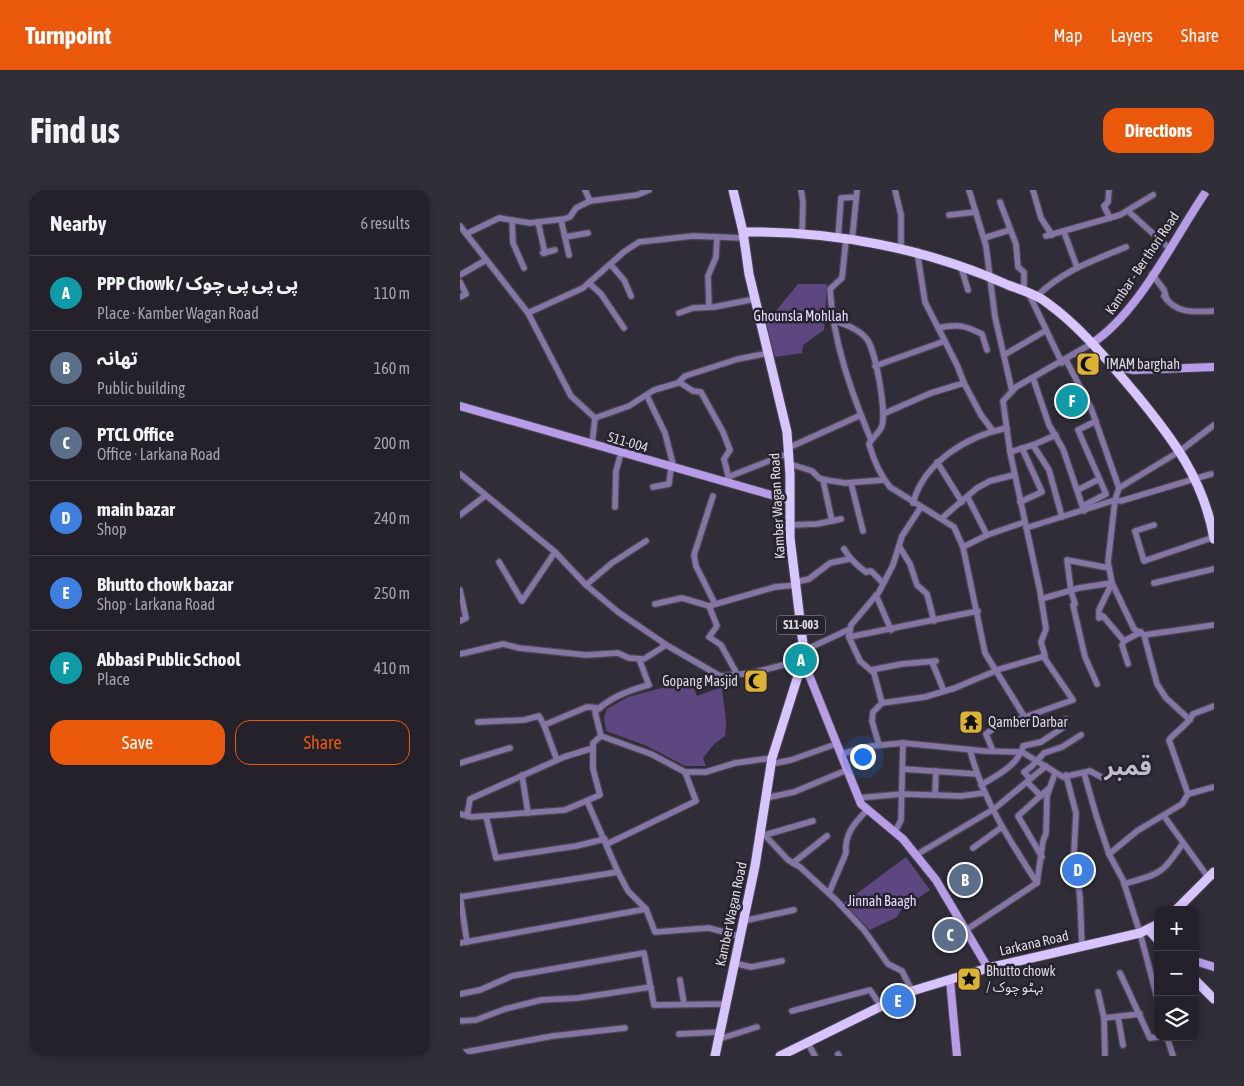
<!DOCTYPE html>
<html lang="en">
<head>
<meta charset="utf-8">
<style>
	:root { --surface:#24212a; --page:#302e36; --text:#f1f3f6; --muted:#a3a3a8; --line:#413e47; --accent:#ea580c }
	body { margin:0; font-family:"Asap Condensed","Noto Sans Arabic",sans-serif; background:var(--page); color:var(--text) }
	.controls { position:absolute; right:15px; bottom:15px; display:grid; overflow:hidden; border-radius:10px; box-shadow:0 2px 8px #0003 }
	.controls button { width:45px; height:45px; display:grid; place-items:center; padding:0; border:0; border-bottom:1px solid var(--line); background:var(--surface); color:var(--text); font:25px sans-serif }
	.you { position:absolute; left:402px; top:566px; width:18px; height:18px; margin:-12px; border:4px solid #fff; border-radius:50%; background:#1a73e8; box-shadow:0 0 0 8px #1a73e833 }
	.badge { display:grid; place-items:center; width:32px; height:32px; border-radius:50%; background:var(--accent); color:#fff; font-size:16px; font-weight:700 }
	.pin { position:absolute; translate:-50% -50%; border:2px solid #fff; box-shadow:0 1px 5px #0006 }
	.list { margin:0; padding:0; list-style:none }
	h2 { display:flex; justify-content:space-between; align-items:center; height:65px; margin:0; padding:0 20px; font-size:21px }
	h2 small { font-size:16px; font-weight:400; color:var(--muted) }
	.list li { display:grid; grid-template-columns:32px 1fr auto; gap:15px; align-items:center; box-sizing:border-box; height:75px; padding:0 20px; border-top:1px solid var(--line) }
	.list b { display:block; font-size:19px; white-space:nowrap }
	.list p { margin:0; font-size:16px; white-space:nowrap; color:var(--muted) }
	.list em { font-size:16px; font-style:normal; color:var(--muted) }
	.actions { display:flex; gap:10px; padding:15px 20px }
	.actions a { flex:1; padding:11px 0; border:1px solid var(--accent); border-radius:15px; text-align:center; font-size:18px; color:var(--accent) }
	.actions .main { background:var(--accent); color:#fff }
	.icon { flex:none; width:28px; height:28px; fill:none; stroke:currentColor; stroke-width:2; stroke-linecap:round; stroke-linejoin:round }
	.map { position:relative; flex:none; width:754px; height:866px; overflow:hidden; border-radius:15px }
	header { display:flex; align-items:center; gap:30px; box-sizing:border-box; height:70px; padding:0 25px; background:var(--accent); color:#fff }
	header strong { font-size:24px }
	nav { display:flex; gap:28px; margin-inline-start:auto; font-size:18px }
	.intro { display:flex; align-items:center; justify-content:space-between; box-sizing:border-box; height:120px; padding:0 30px }
	h1 { margin:0; font-size:35px }
	.button { padding:12px 22px; border-radius:15px; background:var(--accent); color:#fff; font-size:18px; font-weight:700 }
	main { display:flex; gap:30px; padding:0 30px }
	aside { flex:1; background:var(--surface); border-radius:15px; box-shadow:0 2px 8px #0003 }
	.map>svg:first-child { display:block }
	.green { fill:#5c4780 }
	.lines { fill:none; stroke-linecap:round; stroke-linejoin:round }
	.street-casing { stroke:#4c4853; stroke-width:8 }
	.secondary-casing { stroke:#4c4853; stroke-width:10 }
	.primary-casing { stroke:#4c4853; stroke-width:11 }
	.street { stroke:#8575a4; stroke-width:5.5 }
	.secondary { stroke:#b79ce8; stroke-width:8 }
	.primary { stroke:#d8c4fe; stroke-width:9 }
	.labels { text-anchor:middle; dominant-baseline:central; stroke-width:5; stroke-linejoin:round; paint-order:stroke }
	.shield { fill:#26222e; stroke:#a5a2ab; stroke-width:1 }
	.shield-label { font-size:12px; font-weight:bold; fill:#dcd9e1 }
	.street-label { font-size:14px; fill:#dcd9e1; stroke:#26222e }
	.park-label { font-size:14px; fill:#e5d9ff; stroke:#26222e }
	.poi-label { font-size:14px; fill:#dcd9e1; stroke:#26222e; text-anchor:start }
	.town-label { font-size:24px; font-weight:bold; fill:#c2bdcc; stroke:#26222e }
</style>
</head>
<body>
<header>
<strong>Turnpoint</strong>
<nav><a>Map</a><a>Layers</a><a>Share</a></nav>
</header>
<div class="intro"><h1>Find us</h1><a class="button">Directions</a></div>
<main>
<aside>
<h2>Nearby<small>6 results</small></h2>
<ul class="list">
<li><span class="badge" style="background:#0f9aa8">A</span><div><b>PPP Chowk / پی پی پی چوک</b><p>Place · Kamber Wagan Road</p></div><em>110 m</em></li>
<li><span class="badge" style="background:#5c6f8a">B</span><div><b>تھانہ</b><p>Public building</p></div><em>160 m</em></li>
<li><span class="badge" style="background:#5c6f8a">C</span><div><b>PTCL Office</b><p>Office · Larkana Road</p></div><em>200 m</em></li>
<li><span class="badge" style="background:#3f7fe0">D</span><div><b>main bazar</b><p>Shop</p></div><em>240 m</em></li>
<li><span class="badge" style="background:#3f7fe0">E</span><div><b>Bhutto chowk bazar</b><p>Shop · Larkana Road</p></div><em>250 m</em></li>
<li><span class="badge" style="background:#0f9aa8">F</span><div><b>Abbasi Public School</b><p>Place</p></div><em>410 m</em></li>
</ul>
<div class="actions"><a class="main">Save</a><a>Share</a></div>
</aside>
<div class="map">
<svg width="754" height="866" viewBox="0 0 754 866">
	<rect width="100%" height="100%" fill="#302c38"/>
	<g class="green">
		<path d="M338 94H367L364 140 343 155 342 163 315 167 305 134Z"/>
		<path d="M231 490 237 506 262 497C263 514 268 530 265 546L254 554 243 568 246 576H225L187 556 146 541 144 527 147 519 168 507Z"/>
		<path d="M446 667 470 700 441 720 437 727 410 740 384 713Z"/>
	</g>
	<g class="lines">
		<g class="street-casing">
			<g id="street">
				<path d="M125 0 130 11"/>
				<path d="M341 0 343 12 342 45"/>
				<path d="M435 0 441 25V59"/>
				<path d="M509 0 526 56 535 127 552 201"/>
				<path d="M573 0 581 28 592 45"/>
				<path d="M649 0 648 12 644 16 650 28"/>
				<path d="M540 12 556 54 558 77 564 82V102"/>
				<path d="M668 21 709 58"/>
				<path d="M489 25 516 22"/>
				<path d="M52 30 53 53 64 78"/>
				<path d="M101 30 109 65"/>
				<path d="M78 32 85 63"/>
				<path d="M0 36 68 123 111 206 135 228"/>
				<path d="M604 42 617 77"/>
				<path d="M6 44 39 28 70 33 104 29 110 27 116 18 130 11 177 5 189 0"/>
				<path d="M586 46 660 25 693 5"/>
				<path d="M105 47 128 43"/>
				<path d="M524 48 550 40"/>
				<path d="M378 49 381 8 396 7"/>
				<path d="M386 50 382 88 370 99C373 152 391 201 411 250"/>
				<path d="M392 51 397 0"/>
				<path d="M457 61 465 112 497 175 504 193 521 225 533 241"/>
				<path d="M83 63 95 60"/>
				<path d="M151 75 164 90 171 106"/>
				<path d="M501 77 508 100"/>
				<path d="M692 84 704 100 707 110"/>
				<path d="M0 85 26 70"/>
				<path d="M0 92 6 104 0 107"/>
				<path d="M129 93 141 104 164 138"/>
				<path d="M569 104 602 173"/>
				<path d="M704 106C716 124 734 122 754 121"/>
				<path d="M576 107C602 81 632 71 666 57"/>
				<path d="M249 117 248 86 256 67 257 47"/>
				<path d="M68 123 123 98 165 61 179 52 233 46 284 48"/>
				<path d="M219 123 233 118 254 117 295 109"/>
				<path d="M372 130C384 134 397 138 406 148 415 157 428 226 421 238 418 244 412 248 409 254 413 268 420 285 430 297L494 337 503 357 525 463 564 526"/>
				<path d="M478 138C498 134 504 135 522 144L527 160"/>
				<path d="M544 165 585 141"/>
				<path d="M606 170 631 218 659 298"/>
				<path d="M415 176 485 151"/>
				<path d="M573 188 589 235 603 259 624 321"/>
				<path d="M219 192 233 201 241 202 263 242 270 260 264 269 270 293"/>
				<path d="M187 206 205 243 214 278"/>
				<path d="M423 224 471 203 504 193"/>
				<path d="M135 228 169 216 194 200 218 193 225 186 278 169 309 163"/>
				<path d="M132 255 135 228"/>
				<path d="M573 255 589 280 602 327"/>
				<path d="M328 258 401 225"/>
				<path d="M550 262 573 255 596 245"/>
				<path d="M477 272 502 312"/>
				<path d="M330 274 352 281 359 288 366 290 385 293 424 290"/>
				<path d="M0 284 95 362 126 395 158 422 208 456 260 486 292 483 343 470"/>
				<path d="M268 287 329 263"/>
				<path d="M363 290 372 331"/>
				<path d="M391 293 403 341"/>
				<path d="M193 297 209 294 211 277"/>
				<path d="M618 300 639 289"/>
				<path d="M253 306 234 365 236 376 255 414"/>
				<path d="M508 308 527 345"/>
				<path d="M560 312 582 302 562 258"/>
				<path d="M453 313C464 272 507 246 547 238"/>
				<path d="M623 316 646 304 618 240 636 231"/>
				<path d="M155 317 156 281 161 263"/>
				<path d="M0 325 25 306"/>
				<path d="M482 328 517 298 530 291 554 285"/>
				<path d="M330 335 357 334 381 329"/>
				<path d="M694 335 675 341 684 371 754 347"/>
				<path d="M566 338 655 310 661 311 751 284"/>
				<path d="M439 356 450 374 457 395 467 404 474 431"/>
				<path d="M503 357 527 345 565 332"/>
				<path d="M384 359C390 369 396 375 406 382L411 381 423 393"/>
				<path d="M39 372 62 411 95 362"/>
				<path d="M336 392 349 389 370 373 389 369"/>
				<path d="M694 393 754 379"/>
				<path d="M126 395 152 373 186 351"/>
				<path d="M416 405 431 440"/>
				<path d="M581 409 619 398 652 393 639 420V428L643 426 664 451"/>
				<path d="M195 414 222 408 249 416 315 397 336 395"/>
				<path d="M249 416 257 436 249 447 261 455 277 484"/>
				<path d="M0 431 6 428 0 400"/>
				<path d="M684 445 754 435"/>
				<path d="M389 447 518 421"/>
				<path d="M664 451 662 455 668 474"/>
				<path d="M664 451 681 442"/>
				<path d="M343 461 390 439"/>
				<path d="M0 464 43 454 59 458 126 465 158 463 169 468 184 469 206 455"/>
				<path d="M179 469 189 495C169 500 150 507 135 522L141 546 191 564 225 582H246L275 573 312 568"/>
				<path d="M472 472 484 501"/>
				<path d="M411 480 442 474 476 471"/>
				<path d="M637 494 625 467 613 415 615 414 611 401 607 370 649 378"/>
				<path d="M422 513 414 483 400 471 389 447 391 435 419 402 433 375 442 346 461 317"/>
				<path d="M730 530 706 508 697 494 684 445 674 439 652 393 648 372 655 310 659 298 720 261 754 235"/>
				<path d="M18 532 64 530 79 526 84 535 127 517 140 518"/>
				<path d="M84 535 97 570"/>
				<path d="M419 555 412 531 413 522 422 513 465 507 495 498 540 479 585 466 581 452 586 439 580 401 550 262 543 211 556 197 631 154"/>
				<path d="M510 560C523 610 550 651 577 693"/>
				<path d="M533 561 526 544 534 538 613 510 583 466"/>
				<path d="M381 564 412 556 443 553 524 561 562 562 603 587 630 581 641 587"/>
				<path d="M0 573 50 558"/>
				<path d="M311 574 331 570 376 554"/>
				<path d="M443 579 516 584"/>
				<path d="M624 583 637 628 649 664 663 690 680 743 698 811"/>
				<path d="M62 585 68 623"/>
				<path d="M606 585 616 623 614 662 620 708 622 756"/>
				<path d="M570 589 564 582 571 577 584 563 602 557 621 545"/>
				<path d="M567 592 581 606"/>
				<path d="M521 595C536 586 559 575 563 556L581 552 604 537 606 529"/>
				<path d="M728 604 754 597"/>
				<path d="M475 605 476 581"/>
				<path d="M306 608 334 602 387 580"/>
				<path d="M398 608 442 604 501 606 524 603"/>
				<path d="M127 611 158 682 168 701 186 719 195 742 249 738 279 746"/>
				<path d="M0 624 12 627 105 620 140 605 133 579V553L141 546"/>
				<path d="M7 626 10 609 104 567 133 558"/>
				<path d="M26 626 36 668 116 656 145 649"/>
				<path d="M704 626 748 687"/>
				<path d="M301 641 328 670 340 677 376 710 404 740 428 774 442 781 452 801"/>
				<path d="M435 642 441 630 443 553"/>
				<path d="M305 645 353 631"/>
				<path d="M147 654 236 611 225 582"/>
				<path d="M513 658 542 637"/>
				<path d="M649 664 677 641 722 614 728 604 709 550C716 541 728 535 733 524L754 516"/>
				<path d="M456 665 534 619 586 576"/>
				<path d="M582 667 558 626 588 599"/>
				<path d="M333 673 367 646"/>
				<path d="M664 694C700 683 701 686 723 653"/>
				<path d="M369 703 386 663C384 643 396 632 408 619"/>
				<path d="M0 706 7 752"/>
				<path d="M0 707 158 682"/>
				<path d="M283 731 334 720"/>
				<path d="M506 740 577 693 583 651 586 643 587 606 595 583"/>
				<path d="M0 753 186 719"/>
				<path d="M274 773 291 777 322 771"/>
				<path d="M660 783 690 848 698 847"/>
				<path d="M220 790 224 814"/>
				<path d="M638 802 644 828 645 866"/>
				<path d="M0 804 20 800 52 786 184 763 194 815 266 814"/>
				<path d="M332 821 410 800 421 816"/>
				<path d="M658 827 663 855"/>
				<path d="M644 828 680 824"/>
				<path d="M0 831 16 830 45 819 81 810 118 808 191 797"/>
				<path d="M219 844 260 842"/>
				<path d="M707 847 713 866"/>
				<path d="M259 849 297 837"/>
				<path d="M350 857 355 866"/>
				<path d="M0 863 93 846 165 838"/>
				<path d="M378 864 379 866"/>
			</g>
		</g>
		<g class="secondary-casing">
			<g id="secondary">
				<path d="M631 154C679 123 714 48 747 0"/>
				<path d="M654 177 674 180 754 177"/>
				<path d="M0 216 329 310"/>
				<path d="M343 470 401 614 443 649 476 690 528 778"/>
				<path d="M735 771 754 777"/>
				<path d="M490 790 497 866"/>
			</g>
		</g>
		<g class="primary-casing">
			<g id="primary">
				<path d="M283 42C373 41 466 58 548 95 561 100 576 104 586 112 621 137 649 172 676 204 713 249 744 290 754 349"/>
				<path d="M716 720 754 682"/>
				<path d="M689 740 698 750"/>
				<path d="M735 790 754 809"/>
				<path d="M255 866 295 676 312 568 343 470V454L330 348V285L327 242 289 84 283 42 273 0"/>
				<path d="M320 866 452 801 528 778 680 743 698 734"/>
			</g>
		</g>
		<use href="#street" class="street"/>
		<use href="#secondary" class="secondary"/>
		<use href="#primary" class="primary"/>
	</g>
	<defs>
		<g id="mosque-square" transform="scale(1.25)"><rect x="-9" y="-9" width="18" height="18" rx="4" fill="#dbb233" stroke="#26222e"/><path d="M3.5-4.9A6 6 0 1 0 3.5 4.9A5 5 0 1 1 3.5-4.9Z" fill="#111"/></g>
		<g id="temple-square" transform="scale(1.25)"><rect x="-9" y="-9" width="18" height="18" rx="4" fill="#dbb233" stroke="#26222e"/><path d="M0-6L5-2H3V0L6.5 2.5H4V6H1.5V3h-3V6H-4V2.5H-6.5L-3 0V-2H-5Z" fill="#111"/></g>
		<g id="sight-square" transform="scale(1.25)"><rect x="-9" y="-9" width="18" height="18" rx="4" fill="#dbb233" stroke="#26222e"/><path d="M0-6L1.8-2.2L6-1.7L2.9 1.2L3.7 5.4L0 3.3L-3.7 5.4L-2.9 1.2L-6-1.7L-1.8-2.2Z" fill="#111"/></g>
	</defs>
	<g fill-rule="evenodd">
		<use href="#mosque-square" x="628" y="174"/>
		<use href="#mosque-square" x="296" y="491"/>
		<use href="#temple-square" x="511" y="532"/>
		<use href="#sight-square" x="509" y="789"/>
	</g>
	<g class="labels">
		<rect class="shield" x="317" y="425.5" width="48" height="19" rx="4"/>
		<g class="shield-label">
			<text x="341" y="435">S11-003</text>
		</g>
		<g class="street-label">
			<text transform="translate(682 73) rotate(-56)">Kambar - Ber thori Road</text>
			<text transform="translate(168 252) rotate(16)">S11-004</text>
			<text transform="translate(317 316) rotate(-93)">Kamber Wagan Road</text>
			<text transform="translate(271 724) rotate(-78)">Kamber Wagan Road</text>
			<text transform="translate(574 753) rotate(-13)">Larkana Road</text>
		</g>
		<g class="park-label">
			<text x="341" y="126">Ghounsla Mohllah</text>
			<text x="422" y="711">Jinnah Baagh</text>
		</g>
		<g class="poi-label">
			<text x="646" y="174">IMAM barghah</text>
			<text x="278" y="491" text-anchor="end">Gopang Masjid</text>
			<text x="528" y="532">Qamber Darbar</text>
			<text x="526" y="781">Bhutto chowk<tspan x="526" dy="16">/ بہٹو چوک</tspan></text>
		</g>
		<g class="town-label">
			<text x="668" y="576">قمبر</text>
		</g>
	</g>
</svg>
<div class="controls">
<button>+</button>
<button>−</button>
<button><svg class="icon" aria-label="layers" viewBox="0 0 24 24"><path d="M12 4l9 5-9 5-9-5zM3 14l9 5 9-5"/></svg></button>
</div>
<div class="you"></div>
<div class="pin badge" style="left:341px;top:470px;background:#0f9aa8">A</div>
<div class="pin badge" style="left:505px;top:690px;background:#5c6f8a">B</div>
<div class="pin badge" style="left:490px;top:745px;background:#5c6f8a">C</div>
<div class="pin badge" style="left:618px;top:680px;background:#3f7fe0">D</div>
<div class="pin badge" style="left:438px;top:811px;background:#3f7fe0">E</div>
<div class="pin badge" style="left:612px;top:211px;background:#0f9aa8">F</div>
</div>
</main>
</body>
</html>
